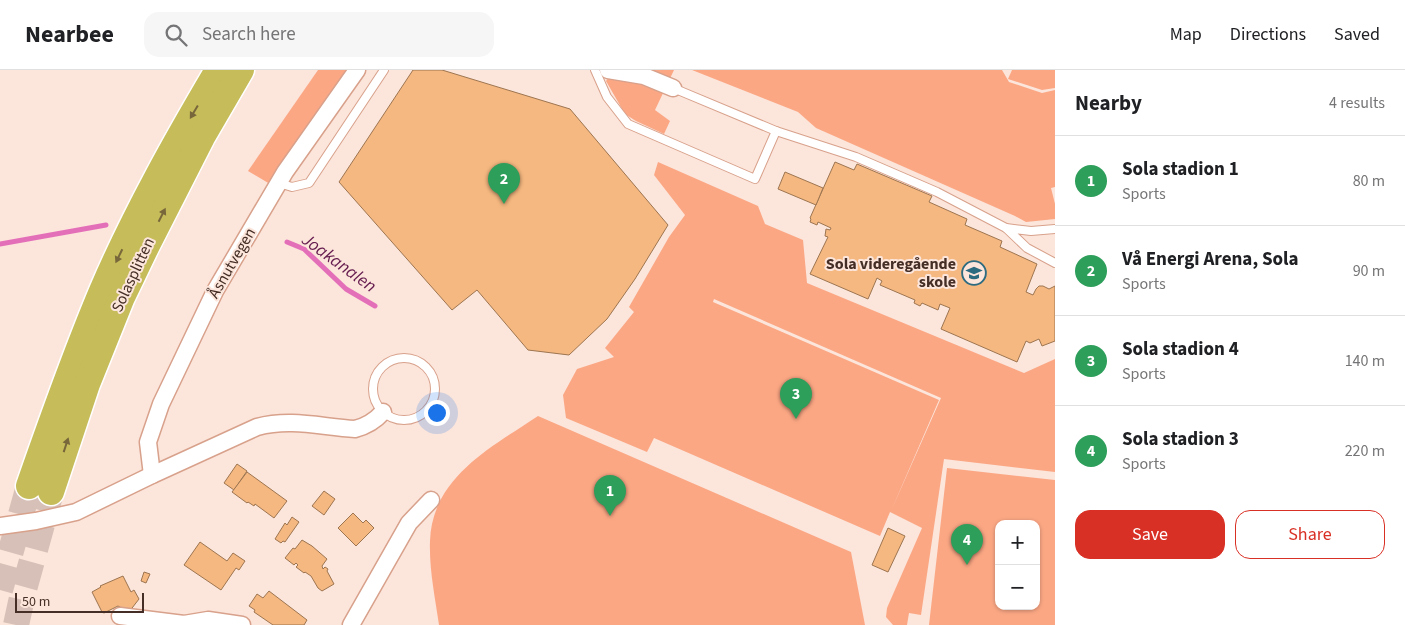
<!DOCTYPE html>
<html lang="en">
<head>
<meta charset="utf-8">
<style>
	:root { --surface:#fff; --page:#f6f6f6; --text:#202124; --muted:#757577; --line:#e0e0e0; --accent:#d93025 }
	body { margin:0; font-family:"Source Sans 3",sans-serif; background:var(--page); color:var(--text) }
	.controls { position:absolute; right:15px; bottom:15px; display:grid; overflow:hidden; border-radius:10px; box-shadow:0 1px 4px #0004 }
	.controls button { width:45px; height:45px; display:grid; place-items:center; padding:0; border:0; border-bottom:1px solid var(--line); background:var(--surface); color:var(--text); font:25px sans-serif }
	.scale { position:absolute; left:15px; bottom:12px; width:129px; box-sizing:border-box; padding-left:5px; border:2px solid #442e25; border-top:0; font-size:14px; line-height:18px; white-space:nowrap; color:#442e25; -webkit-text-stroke:4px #fce5db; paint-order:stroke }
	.you { position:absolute; left:436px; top:342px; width:18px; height:18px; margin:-12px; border:4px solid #fff; border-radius:50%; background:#1a73e8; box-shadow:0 0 0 8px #1a73e833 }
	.badge { display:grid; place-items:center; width:32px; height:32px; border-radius:50%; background:var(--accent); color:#fff; font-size:16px; font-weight:700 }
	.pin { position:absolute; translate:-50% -41px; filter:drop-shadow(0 1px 2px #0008) }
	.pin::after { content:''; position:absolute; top:26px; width:18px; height:15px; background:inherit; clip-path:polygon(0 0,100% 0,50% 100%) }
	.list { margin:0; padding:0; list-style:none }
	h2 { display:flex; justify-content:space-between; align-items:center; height:65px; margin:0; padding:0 20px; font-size:21px }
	h2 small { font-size:16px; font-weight:400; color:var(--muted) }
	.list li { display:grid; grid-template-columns:32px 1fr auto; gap:15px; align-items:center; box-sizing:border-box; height:90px; padding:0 20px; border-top:1px solid var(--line) }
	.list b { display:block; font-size:19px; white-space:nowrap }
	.list p { margin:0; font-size:16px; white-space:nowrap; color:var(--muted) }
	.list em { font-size:16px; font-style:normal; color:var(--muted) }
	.actions { display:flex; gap:10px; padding:15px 20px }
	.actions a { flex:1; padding:11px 0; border:1px solid var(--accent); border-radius:15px; text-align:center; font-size:18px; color:var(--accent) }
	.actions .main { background:var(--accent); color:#fff }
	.icon { flex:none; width:28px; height:28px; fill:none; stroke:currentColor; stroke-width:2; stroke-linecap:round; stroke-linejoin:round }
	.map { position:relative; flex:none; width:1055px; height:555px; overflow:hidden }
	header { display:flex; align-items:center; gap:30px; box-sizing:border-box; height:70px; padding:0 25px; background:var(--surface); border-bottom:1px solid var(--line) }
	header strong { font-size:24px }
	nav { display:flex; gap:28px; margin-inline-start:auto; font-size:18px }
	.search { width:350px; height:45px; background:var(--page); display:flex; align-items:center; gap:12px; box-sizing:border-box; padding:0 18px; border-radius:15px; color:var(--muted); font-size:19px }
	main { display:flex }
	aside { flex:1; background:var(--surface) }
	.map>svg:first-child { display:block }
	.green { fill:#fba784; fill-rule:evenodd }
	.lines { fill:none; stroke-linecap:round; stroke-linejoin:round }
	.stream { stroke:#e46fb9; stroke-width:5 }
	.building { fill:#f5b880; stroke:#9d7550 }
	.trunk-tunnel { stroke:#d7c0b7; stroke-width:26; stroke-dasharray:26 13; stroke-linecap:butt }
	.service-casing { stroke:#d8a18b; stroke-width:10 }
	.minor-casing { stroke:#d8a18b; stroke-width:19 }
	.trunk-casing { stroke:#fff; stroke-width:29 }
	.service { stroke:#fff; stroke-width:8 }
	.minor { stroke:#fff; stroke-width:16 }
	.trunk { stroke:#c6bc5a; stroke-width:26 }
	.oneway { fill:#78673a }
	.labels { text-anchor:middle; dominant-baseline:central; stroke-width:4; stroke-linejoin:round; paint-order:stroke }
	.street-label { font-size:16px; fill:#442e25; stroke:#fce5db }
	.poi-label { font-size:16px; font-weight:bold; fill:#442e25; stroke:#fce5db; text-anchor:end }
	.water-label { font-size:18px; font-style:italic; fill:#651c4e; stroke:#fce5db }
</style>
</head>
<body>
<header>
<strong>Nearbee</strong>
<div class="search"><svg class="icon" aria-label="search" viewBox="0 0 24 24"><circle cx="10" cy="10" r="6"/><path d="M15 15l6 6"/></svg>Search here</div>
<nav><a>Map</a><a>Directions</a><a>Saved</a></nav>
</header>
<main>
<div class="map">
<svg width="1055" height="555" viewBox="0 0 1055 555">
	<rect width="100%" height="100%" fill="#fce5db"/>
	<g class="green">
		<path d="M318 0H347L270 114 248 101Z"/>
		<path d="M606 0H674L655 40 670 51 664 64 636 51 625 44 606 11 609 7Z"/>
		<path d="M692 0H1002L1009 12 1042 23 1055 20V117L1051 118 1055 134V149L1026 152 1015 146 816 58 798 42Z"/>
		<path d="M1012 0H1055V18L1042 20 1008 9Z"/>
		<path d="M658 92 758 136 765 154 803 170 807 213 1024 303 1055 289V402L944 389 921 545 909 543 907 555H893L886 547 887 538 922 458 890 442 880 466 654 368 647 382 566 348 563 325 577 299 614 287 605 278 634 242 629 237 669 167 685 145 654 105ZM714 229 941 328 891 441 939 330 713 232Z"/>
		<path d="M538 346 851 482 865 555H439C435 527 429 499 430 471 432 407 492 377 538 346Z"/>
		<path d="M947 398 1055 410V555H929ZM999 454H1036V536H999Z"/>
	</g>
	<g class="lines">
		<g class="stream">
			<path d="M287 172 304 179 346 219 375 236"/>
			<path d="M0 174 106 155"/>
		</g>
	</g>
	<g class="building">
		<path d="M413 0H442L570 39 668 155 635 209 607 249 569 285 528 280 477 220 452 240 339 112Z"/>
		<path d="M835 92 854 100 857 94 932 126 929 132 967 149 965 155 1002 171 1000 177 1037 194 1026 222 1033 225 1036 219 1039 216H1043L1049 219 1055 216V271L1042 276 1039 269 1030 273 1026 271 1017 292 941 259 950 238 940 234 938 240 922 233 920 236 914 233 915 230 880 215 882 211 877 208 868 229 810 204 828 167 825 166 826 159 830 160 831 158 818 152 817 155 810 152 811 149 810 148Z"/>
		<path d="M785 102 823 118 816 135 778 119Z"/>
		<path d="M237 394 247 401 234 420 224 413Z"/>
		<path d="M247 402 287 431 274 448 255 434 254 436 248 432 247 433 232 422Z"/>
		<path d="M324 421 335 429 324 445 312 436Z"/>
		<path d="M353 443 363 453 366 450 374 458 356 476 338 458Z"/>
		<path d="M292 447 299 452 285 472 283 471 281 473 275 469 285 453 287 455Z"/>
		<path d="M888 458 905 466 888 502 872 495Z"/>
		<path d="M302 470 312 476 327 489 322 496 323 499 325 497 328 499 327 501 334 514 322 521 318 518 311 506 305 502 304 503 296 497 298 495 296 493 294 495 285 488 293 478 295 479Z"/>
		<path d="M200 472 227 491 233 483 245 491 239 500 236 498 221 520 184 495Z"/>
		<path d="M144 502 150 504 146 513 141 511Z"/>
		<path d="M123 506 131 522 134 520 139 529 129 542 118 536 104 543 102 542 92 522 101 517 100 516Z"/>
		<path d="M269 521 307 550 304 555H273L254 542 255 540 249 536 257 524 263 528Z"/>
	</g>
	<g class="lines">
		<g class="trunk-tunnel">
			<path d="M0 520 29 416"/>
			<path d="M16 555 23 523 51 422"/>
		</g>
		<g class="service-casing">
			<g id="service">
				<path d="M595 0 607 27 628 54 755 109 776 61 673 18"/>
				<path d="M776 61 856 87 937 122 1006 158"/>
				<path d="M279 113 292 117 309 113 384 0"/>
				<path d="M1055 159 1031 161 1006 158 1027 178 1055 193"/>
				<circle cx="404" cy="319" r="31"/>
			</g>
		</g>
		<g class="minor-casing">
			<g id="minor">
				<path d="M608 0 644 6 673 18"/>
				<path d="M152 405 148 372 161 334 215 221 285 102 357 0"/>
				<path d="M0 456 36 451 76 442 152 405 257 357C291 348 321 357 355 359 367 356 375 351 383 342"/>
				<path d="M120 546 184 554 208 550 242 555"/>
				<path d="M351 555 409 453 431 430"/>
			</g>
		</g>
		<g class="trunk-casing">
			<g id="trunk">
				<path d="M29 416C52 350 75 285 102 221 135 144 176 71 218 0"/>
				<path d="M51 422 87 314 122 227 147 175 202 67 241 0"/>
			</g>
		</g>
		<use href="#service" class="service"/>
		<use href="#minor" class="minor"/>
		<use href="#trunk" class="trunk"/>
	</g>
	<defs><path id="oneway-solid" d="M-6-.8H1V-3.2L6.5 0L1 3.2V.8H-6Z" transform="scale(1.25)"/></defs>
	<g class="oneway">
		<use href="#oneway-solid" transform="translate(194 42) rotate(121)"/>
		<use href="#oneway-solid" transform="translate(162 145) rotate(-63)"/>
		<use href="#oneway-solid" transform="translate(119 186) rotate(116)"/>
		<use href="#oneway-solid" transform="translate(66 375) rotate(-72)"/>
	</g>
	<defs>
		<g id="school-ring" transform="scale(1.25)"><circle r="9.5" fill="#fce5db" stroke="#2c6b80" stroke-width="1.5"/><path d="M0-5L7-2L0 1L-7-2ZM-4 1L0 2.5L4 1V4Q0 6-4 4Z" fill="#2c6b80"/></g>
	</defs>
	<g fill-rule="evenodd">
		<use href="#school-ring" x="974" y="203"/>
	</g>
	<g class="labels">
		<g class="street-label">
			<text transform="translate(232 193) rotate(-60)">Åsnutvegen</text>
			<text transform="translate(133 205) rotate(-65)">Solasplitten</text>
		</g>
		<g class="poi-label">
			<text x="956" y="194">Sola videregående<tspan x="956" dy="18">skole</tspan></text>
		</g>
		<g class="water-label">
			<text transform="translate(339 193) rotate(36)">Joakanalen</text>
		</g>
	</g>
</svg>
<div class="controls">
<button>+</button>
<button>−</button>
</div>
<div class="scale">50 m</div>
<div class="you"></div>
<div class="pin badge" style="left:610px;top:446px;background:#2e9e5b">1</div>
<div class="pin badge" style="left:504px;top:134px;background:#2e9e5b">2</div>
<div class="pin badge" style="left:796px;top:349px;background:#2e9e5b">3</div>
<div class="pin badge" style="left:967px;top:495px;background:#2e9e5b">4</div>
</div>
<aside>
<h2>Nearby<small>4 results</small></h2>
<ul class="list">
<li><span class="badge" style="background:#2e9e5b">1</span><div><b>Sola stadion 1</b><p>Sports</p></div><em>80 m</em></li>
<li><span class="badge" style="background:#2e9e5b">2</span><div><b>Vå Energi Arena, Sola</b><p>Sports</p></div><em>90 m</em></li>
<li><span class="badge" style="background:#2e9e5b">3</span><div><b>Sola stadion 4</b><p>Sports</p></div><em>140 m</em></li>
<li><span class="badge" style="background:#2e9e5b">4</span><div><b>Sola stadion 3</b><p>Sports</p></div><em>220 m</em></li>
</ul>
<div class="actions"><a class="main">Save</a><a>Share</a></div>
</aside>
</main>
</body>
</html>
